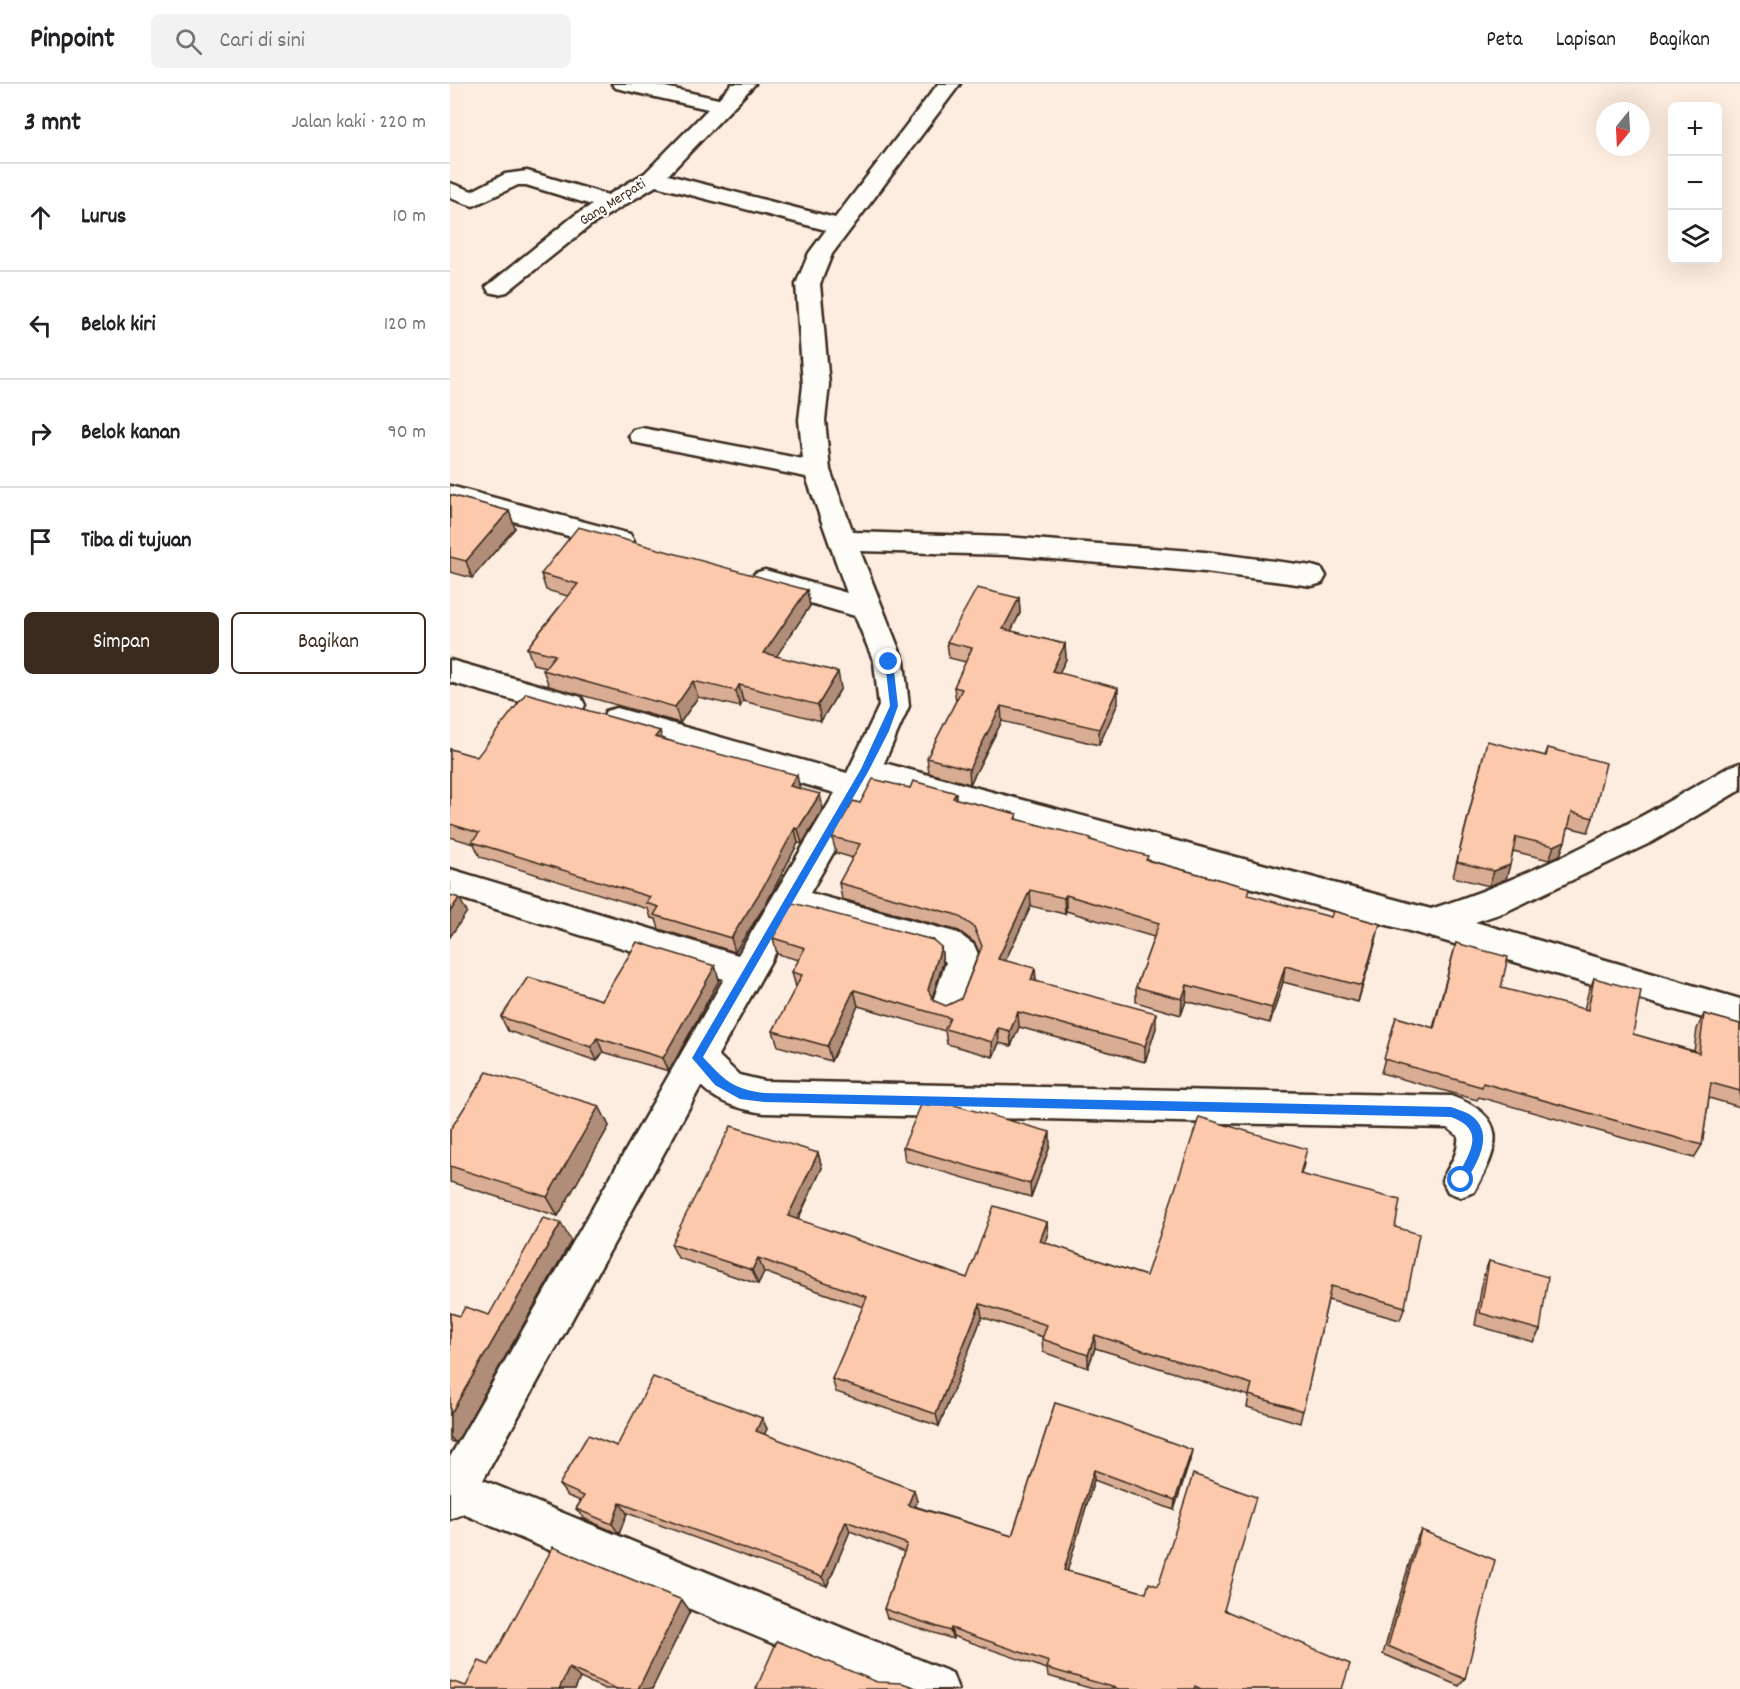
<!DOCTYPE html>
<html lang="id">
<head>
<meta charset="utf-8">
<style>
	:root { --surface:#fff; --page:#f2f2f2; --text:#202124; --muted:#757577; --line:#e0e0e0; --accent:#3b2a1e }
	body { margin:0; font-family:Dekko,sans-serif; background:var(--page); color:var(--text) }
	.controls { position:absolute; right:18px; top:18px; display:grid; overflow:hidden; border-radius:9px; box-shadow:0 6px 24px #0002 }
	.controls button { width:54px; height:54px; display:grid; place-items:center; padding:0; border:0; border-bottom:2px solid var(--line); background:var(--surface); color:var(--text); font:30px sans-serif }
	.compass { position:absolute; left:1146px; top:18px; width:54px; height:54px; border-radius:50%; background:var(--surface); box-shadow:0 6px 24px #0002; rotate:198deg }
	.stop { position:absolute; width:18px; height:18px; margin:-14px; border:4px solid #1a73e8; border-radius:50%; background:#fff }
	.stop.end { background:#1a73e8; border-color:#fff; box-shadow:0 2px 6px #0008 }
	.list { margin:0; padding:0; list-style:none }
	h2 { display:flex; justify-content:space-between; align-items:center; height:78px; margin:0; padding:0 24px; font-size:26px }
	h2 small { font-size:20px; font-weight:400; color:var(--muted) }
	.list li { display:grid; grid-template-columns:39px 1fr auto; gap:18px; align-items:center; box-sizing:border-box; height:108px; padding:0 24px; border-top:2px solid var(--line) }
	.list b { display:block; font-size:22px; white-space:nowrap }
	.list em { font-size:20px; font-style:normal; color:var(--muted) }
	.actions { display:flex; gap:12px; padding:18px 24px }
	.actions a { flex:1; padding:14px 0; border:2px solid var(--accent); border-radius:9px; text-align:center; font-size:21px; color:var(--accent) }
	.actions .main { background:var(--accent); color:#fff }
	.icon { flex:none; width:33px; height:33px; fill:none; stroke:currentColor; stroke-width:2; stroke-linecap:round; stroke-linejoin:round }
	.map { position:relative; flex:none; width:1290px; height:1605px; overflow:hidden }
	header { display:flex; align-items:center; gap:36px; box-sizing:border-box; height:84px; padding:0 30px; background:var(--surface); border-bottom:2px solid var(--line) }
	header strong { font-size:28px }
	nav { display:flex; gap:33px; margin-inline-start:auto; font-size:21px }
	.search { width:420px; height:54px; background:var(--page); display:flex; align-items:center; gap:15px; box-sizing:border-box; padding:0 21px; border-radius:9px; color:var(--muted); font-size:22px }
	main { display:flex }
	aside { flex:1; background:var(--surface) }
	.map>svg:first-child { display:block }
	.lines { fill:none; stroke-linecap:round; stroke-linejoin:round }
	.minor-casing { stroke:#3b2a1e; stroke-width:5 }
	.minor { fill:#fdfcf7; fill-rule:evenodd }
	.wall { fill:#d9ad94; stroke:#3b2a1e; stroke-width:1.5 }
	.shaded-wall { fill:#b08d78; stroke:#3b2a1e; stroke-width:1.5 }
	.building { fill:#fcc9ac; stroke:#3b2a1e; stroke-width:1.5 }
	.route { fill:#1a73e8 }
	.labels { text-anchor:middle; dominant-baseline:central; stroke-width:4.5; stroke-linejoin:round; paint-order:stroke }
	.far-street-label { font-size:15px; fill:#3b2a1e; stroke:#fdfcf7 }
</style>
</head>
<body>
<header>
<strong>Pinpoint</strong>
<div class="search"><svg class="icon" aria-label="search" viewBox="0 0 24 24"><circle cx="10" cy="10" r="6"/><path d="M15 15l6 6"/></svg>Cari di sini</div>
<nav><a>Peta</a><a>Lapisan</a><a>Bagikan</a></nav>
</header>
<main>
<aside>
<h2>3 mnt<small>Jalan kaki · 220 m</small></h2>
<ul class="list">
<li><svg class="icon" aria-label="ahead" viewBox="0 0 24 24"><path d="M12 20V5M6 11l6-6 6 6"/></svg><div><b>Lurus</b></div><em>10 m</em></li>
<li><svg class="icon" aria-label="left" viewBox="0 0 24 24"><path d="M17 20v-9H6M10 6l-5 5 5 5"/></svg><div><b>Belok kiri</b></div><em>120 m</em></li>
<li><svg class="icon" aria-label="right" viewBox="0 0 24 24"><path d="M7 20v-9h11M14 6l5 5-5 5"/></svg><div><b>Belok kanan</b></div><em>90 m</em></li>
<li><svg class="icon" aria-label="arrive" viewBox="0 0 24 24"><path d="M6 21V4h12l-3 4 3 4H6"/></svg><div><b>Tiba di tujuan</b></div></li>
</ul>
<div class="actions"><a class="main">Simpan</a><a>Bagikan</a></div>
</aside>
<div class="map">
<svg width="1290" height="1605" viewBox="0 0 1290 1605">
	<rect width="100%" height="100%" fill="#fdede0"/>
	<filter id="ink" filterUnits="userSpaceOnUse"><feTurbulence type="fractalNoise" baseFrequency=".0167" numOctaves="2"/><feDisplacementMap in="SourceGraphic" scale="12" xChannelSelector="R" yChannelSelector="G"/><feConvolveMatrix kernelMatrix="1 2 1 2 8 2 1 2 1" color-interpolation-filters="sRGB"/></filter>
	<g filter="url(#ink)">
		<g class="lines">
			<g class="minor-casing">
				<g id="minor">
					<path d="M162 0H202L268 15 282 0H305L218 91 385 134 488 0H510L382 170 370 200 379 301 375 336 380 386 403 448 556 453 755 468 862 482 872 485 876 492 872 499 862 502 755 488 556 471 410 467 454 578 459 622 434 679 981 825C1086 792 1184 738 1279 683L1290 679V706L1202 758 1055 828 1025 838 1290 915V945L981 853 423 700 360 809 508 849 524 861 531 877 511 930 499 935 487 930 482 920 496 878 486 870 346 832 268 971 289 991 314 997 1001 1012C1060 1033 1050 1062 1024 1108L1011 1113 998 1108 992 1096C999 1082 1010 1068 1008 1052L998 1044 314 1029C290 1025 268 1019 251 1002L33 1396 502 1589 508 1605H432L13 1430 0 1435V1373L274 895 0 811V785L288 871 385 709 156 643 152 635 156 627 167 624 397 689 429 622 424 578 405 532 305 503 301 496 305 489 315 486 397 509 356 393 192 360 183 358 179 352 183 346 192 344 353 375 349 336 353 301 346 200 359 169 376 146 206 102 141 141 57 208 48 210 39 208 36 203 125 131 142 121 76 101H68L23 122 0 114V99L22 107 55 90 77 87 158 111 195 89 258 25 166 4Z"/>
					<path d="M0 402 180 450 184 457 180 464 170 466 0 420Z"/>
					<path d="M0 576 131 613 135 621 131 629 120 632 0 598Z"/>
				</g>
			</g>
			<use href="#minor" class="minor"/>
		</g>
		<g class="wall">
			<path d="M0 411 59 427 65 444 22 494 0 488Z"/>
			<path d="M91 490 357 506 360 522 326 572 391 604 371 637 293 617 290 623 248 613 230 639 99 602 93 586 96 583 83 580 77 564 118 512 96 506Z"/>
			<path d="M569 514 570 529 561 547 615 560 616 575 609 589 668 619 649 661 552 637 520 700 479 689 477 674 506 617 504 603 516 578 499 574 497 558Z"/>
			<path d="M212 654 350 705 373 725 352 760 348 759 316 820 285 868 209 845 206 835 201 834 198 825 30 773 24 760 0 753V665L27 673Z"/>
			<path d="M1098 664 1143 734 1138 748 1118 743 1115 757 1110 771 1099 776 1063 767 1056 795 1039 802 1003 793 1033 672H1095Z"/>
			<path d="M460 704 506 709V715L567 730V735L641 756 926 856 908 918 833 898 820 939 736 917 731 931 686 918V903L704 853 616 827 615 830 581 822 555 877 585 884 586 897 706 944 695 978 569 943 561 962 549 959 543 973 497 960 495 947 408 922 381 977 328 962 323 947 346 903 342 888 349 876 327 870 323 854 491 863 493 879 482 914 484 917 496 922 511 915 529 868 525 859 509 847 392 815 389 799 403 774 386 769 382 753 410 719Z"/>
			<path d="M1006 859 1051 904 1134 926 1138 909 1144 894 1183 950 1244 967 1247 945 1254 930 1290 940V1023L1259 1014 1252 1061 1244 1074 1029 1013 1027 1016 931 989 946 933 983 944Z"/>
			<path d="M265 882 269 896 219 987 153 968 147 977 58 947 51 933 152 916Z"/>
			<path d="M149 1022 159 1042 108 1132 0 1098V1046Z"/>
			<path d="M600 1062 581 1113 455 1077 453 1063Z"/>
			<path d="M368 1069 372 1084 348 1136 517 1194 597 1138 598 1152 595 1159 696 1192 854 1080 851 1090 945 1143 955 1223 950 1236 878 1216 850 1339 797 1323 799 1312 645 1264 638 1284 593 1268 592 1255 593 1253 532 1233 489 1342 386 1308 382 1295 413 1223 314 1188 308 1200 228 1174 221 1160Z"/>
			<path d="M121 1157 6 1359 0 1357V1229L10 1232 39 1231Z"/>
			<path d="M1039 1177 1090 1246 1083 1258 1025 1241 1034 1190Z"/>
			<path d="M605 1319 740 1376 724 1426 644 1396 617 1487 696 1509 774 1526 892 1605H643L598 1592 597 1585 503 1552V1555L437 1534 434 1525 454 1468 400 1447 377 1502 177 1429 169 1450 135 1435 126 1425 131 1417 118 1412 109 1401 167 1362 312 1334 317 1345 314 1350 467 1417 464 1422 562 1452Z"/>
			<path d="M971 1446 1015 1595 1009 1602 933 1570 966 1456Z"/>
			<path d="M232 1516 240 1527 202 1605H155L130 1594 125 1605H0L16 1602 39 1581Z"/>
		</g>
		<g class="shaded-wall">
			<path d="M59 427 65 444 22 494 16 477Z"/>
			<path d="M357 506 360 522 318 585 314 569Z"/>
			<path d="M569 514 570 529 554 561 553 545Z"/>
			<path d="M615 560 616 575 602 603V587Z"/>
			<path d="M388 588 391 604 371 637 368 621Z"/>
			<path d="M243 597 248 613 230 639 225 623Z"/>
			<path d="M289 601 293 617 290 623 286 607Z"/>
			<path d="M668 604V619L649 661V645Z"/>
			<path d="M551 622 552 637 520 700 519 685Z"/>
			<path d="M210 647 214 662 205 653Z"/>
			<path d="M347 691 350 706 340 702Z"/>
			<path d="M370 710 373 725 352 760 348 745Z"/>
			<path d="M345 744 348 759 316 820 285 868 281 854Z"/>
			<path d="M1115 757 1110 771 1099 776 1104 762Z"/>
			<path d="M1060 781 1056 795 1039 802 1044 787Z"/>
			<path d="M580 806 581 822 549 890 548 875Z"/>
			<path d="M616 811V827L615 830 614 814Z"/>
			<path d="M9 814 17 828 0 853V828Z"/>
			<path d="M930 840 926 856 908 918 912 902Z"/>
			<path d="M491 863 493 879 480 921 478 906Z"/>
			<path d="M265 882 269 896 219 987 213 974Z"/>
			<path d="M835 882 833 898 820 939 822 924Z"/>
			<path d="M585 884 586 900 581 896Z"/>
			<path d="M737 901 736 917 731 931 732 915Z"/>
			<path d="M404 906 408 922 381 977 377 962Z"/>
			<path d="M568 928 569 943 561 962 560 947Z"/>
			<path d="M706 929V944L695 978V962Z"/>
			<path d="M548 944 549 959 543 973 542 958Z"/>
			<path d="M147 954 153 968 147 977 141 963Z"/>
			<path d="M149 1022 159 1042 108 1132 97 1113Z"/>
			<path d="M600 1048V1062L581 1113 580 1100Z"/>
			<path d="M368 1069 372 1084 342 1146 338 1132Z"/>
			<path d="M597 1138 598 1152 591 1171 590 1157Z"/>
			<path d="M111 1139 121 1157 6 1359 0 1353V1331Z"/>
			<path d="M308 1174 314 1188 308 1200 302 1186Z"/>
			<path d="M530 1220 532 1233 489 1342 486 1330Z"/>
			<path d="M645 1251V1264L638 1284V1271Z"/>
			<path d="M312 1334 317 1345 311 1358 306 1347Z"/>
			<path d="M742 1366 740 1376 724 1426 725 1416Z"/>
			<path d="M644 1386V1396L615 1495 614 1486Z"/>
			<path d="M464 1406 467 1417 461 1431 458 1421Z"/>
			<path d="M170 1419 177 1429 169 1450 162 1440Z"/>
			<path d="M396 1437 400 1447 377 1502 372 1493Z"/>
			<path d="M232 1516 240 1527 202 1605H188Z"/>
			<path d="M501 1544 503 1552V1555L500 1547Z"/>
			<path d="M119 1584 130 1594 125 1605H109Z"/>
		</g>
		<g class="building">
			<path d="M0 411 59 427 16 477 0 473Z"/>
			<path d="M128 443 357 506 314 569 388 588 368 621 289 601 286 607 243 597 225 623 93 586 105 571 77 564 128 500 91 490Z"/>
			<path d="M527 504 569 514 553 545 615 560 602 587 668 604 649 645 551 622 519 685 477 674 512 605 504 603 522 564 497 558Z"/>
			<path d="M76 609 210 647 205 653 347 691 340 702 370 710 348 745 345 744 312 805 281 854 204 831 209 823 196 819 200 813 22 758 29 749 0 740V665L27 673Z"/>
			<path d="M1037 657 1096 672 1098 664 1156 679 1143 734 1122 728 1115 757 1104 762 1066 753 1060 781 1044 787 1007 778Z"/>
			<path d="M423 695 460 704 463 697 506 709 503 714 567 730 565 735 641 754 640 756 698 772 696 776 800 804 798 811 881 833 883 827 930 840 912 902 835 882 822 924 737 901 732 915 686 903 709 839 616 811 614 814 580 806 548 875 585 884 581 896 706 929 695 962 568 928 560 947 548 944 542 958 495 945 500 934 404 906 377 962 323 947 352 891 342 888 355 864 323 854 343 819 483 856 491 863 478 906 484 917 496 922 511 915 532 862 524 843 507 831 389 799 410 760 382 753 403 717 410 719Z"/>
			<path d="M0 811 9 814 0 828Z"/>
			<path d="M187 858 265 882 213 974 147 954 141 963 51 933 78 893 152 916Z"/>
			<path d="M1006 859 1058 873 1051 904 1138 926 1144 894 1191 907 1183 950 1249 969 1254 930 1290 940V1007L1261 999 1252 1061 1033 999 1032 1003 934 975 946 933 984 944Z"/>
			<path d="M37 988 149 1022 97 1113 0 1082V1046Z"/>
			<path d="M471 1021H504L600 1048 580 1100 453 1063Z"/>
			<path d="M749 1033 857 1065 850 1090 950 1116 945 1143 969 1150 955 1223 881 1202 853 1327 799 1311 802 1300 645 1251 638 1271 592 1255 597 1241 530 1220 486 1330 382 1295 417 1213 308 1174 302 1186 221 1160 281 1042 368 1069 338 1132 517 1194 544 1122 597 1138 590 1157 696 1192Z"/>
			<path d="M93 1134 111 1139 0 1331V1229L10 1232 15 1223 39 1231Z"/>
			<path d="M1039 1177 1098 1193 1090 1246 1030 1229Z"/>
			<path d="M203 1293 312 1334 306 1347 464 1406 458 1421 562 1452 605 1319 661 1336 742 1366 725 1416 644 1386 614 1486 696 1509 699 1499 708 1502 743 1390 806 1413 774 1526 900 1580 892 1605H751L745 1602 744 1605H669L597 1584 599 1578 501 1544 500 1547 434 1525 457 1460 396 1437 372 1493 170 1419 162 1440 126 1425 134 1412 109 1401 138 1351 167 1362Z"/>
			<path d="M971 1446 1045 1476 1015 1595 938 1562Z"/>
			<path d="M103 1463 232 1516 188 1605H167L119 1584 109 1605H0V1597L16 1602 29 1577 39 1581Z"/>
			<path d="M327 1557 427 1598 452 1599 469 1605H306Z"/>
		</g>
	</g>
	<path class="route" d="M439 575 443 578 448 622 439 647 418 688 253 973C274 996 283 1005 314 1009L1001 1023C1006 1025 1014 1027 1019 1030 1047 1048 1027 1079 1015 1099H1007L1006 1096C1017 1071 1039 1047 1001 1033L314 1018 290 1015 265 1001 242 974 411 685 440 622 435 578Z"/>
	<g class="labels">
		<g class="far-street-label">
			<text transform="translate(163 119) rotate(-32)">Gang Merpati</text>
		</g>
	</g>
</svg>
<div class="controls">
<button>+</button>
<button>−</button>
<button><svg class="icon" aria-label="layers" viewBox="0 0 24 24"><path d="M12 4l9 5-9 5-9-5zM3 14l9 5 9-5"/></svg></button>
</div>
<svg class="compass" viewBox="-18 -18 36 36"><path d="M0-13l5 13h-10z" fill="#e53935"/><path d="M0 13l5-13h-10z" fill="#757577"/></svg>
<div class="stop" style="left:1011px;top:1096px"></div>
<div class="stop end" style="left:439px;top:578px"></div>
</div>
</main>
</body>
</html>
